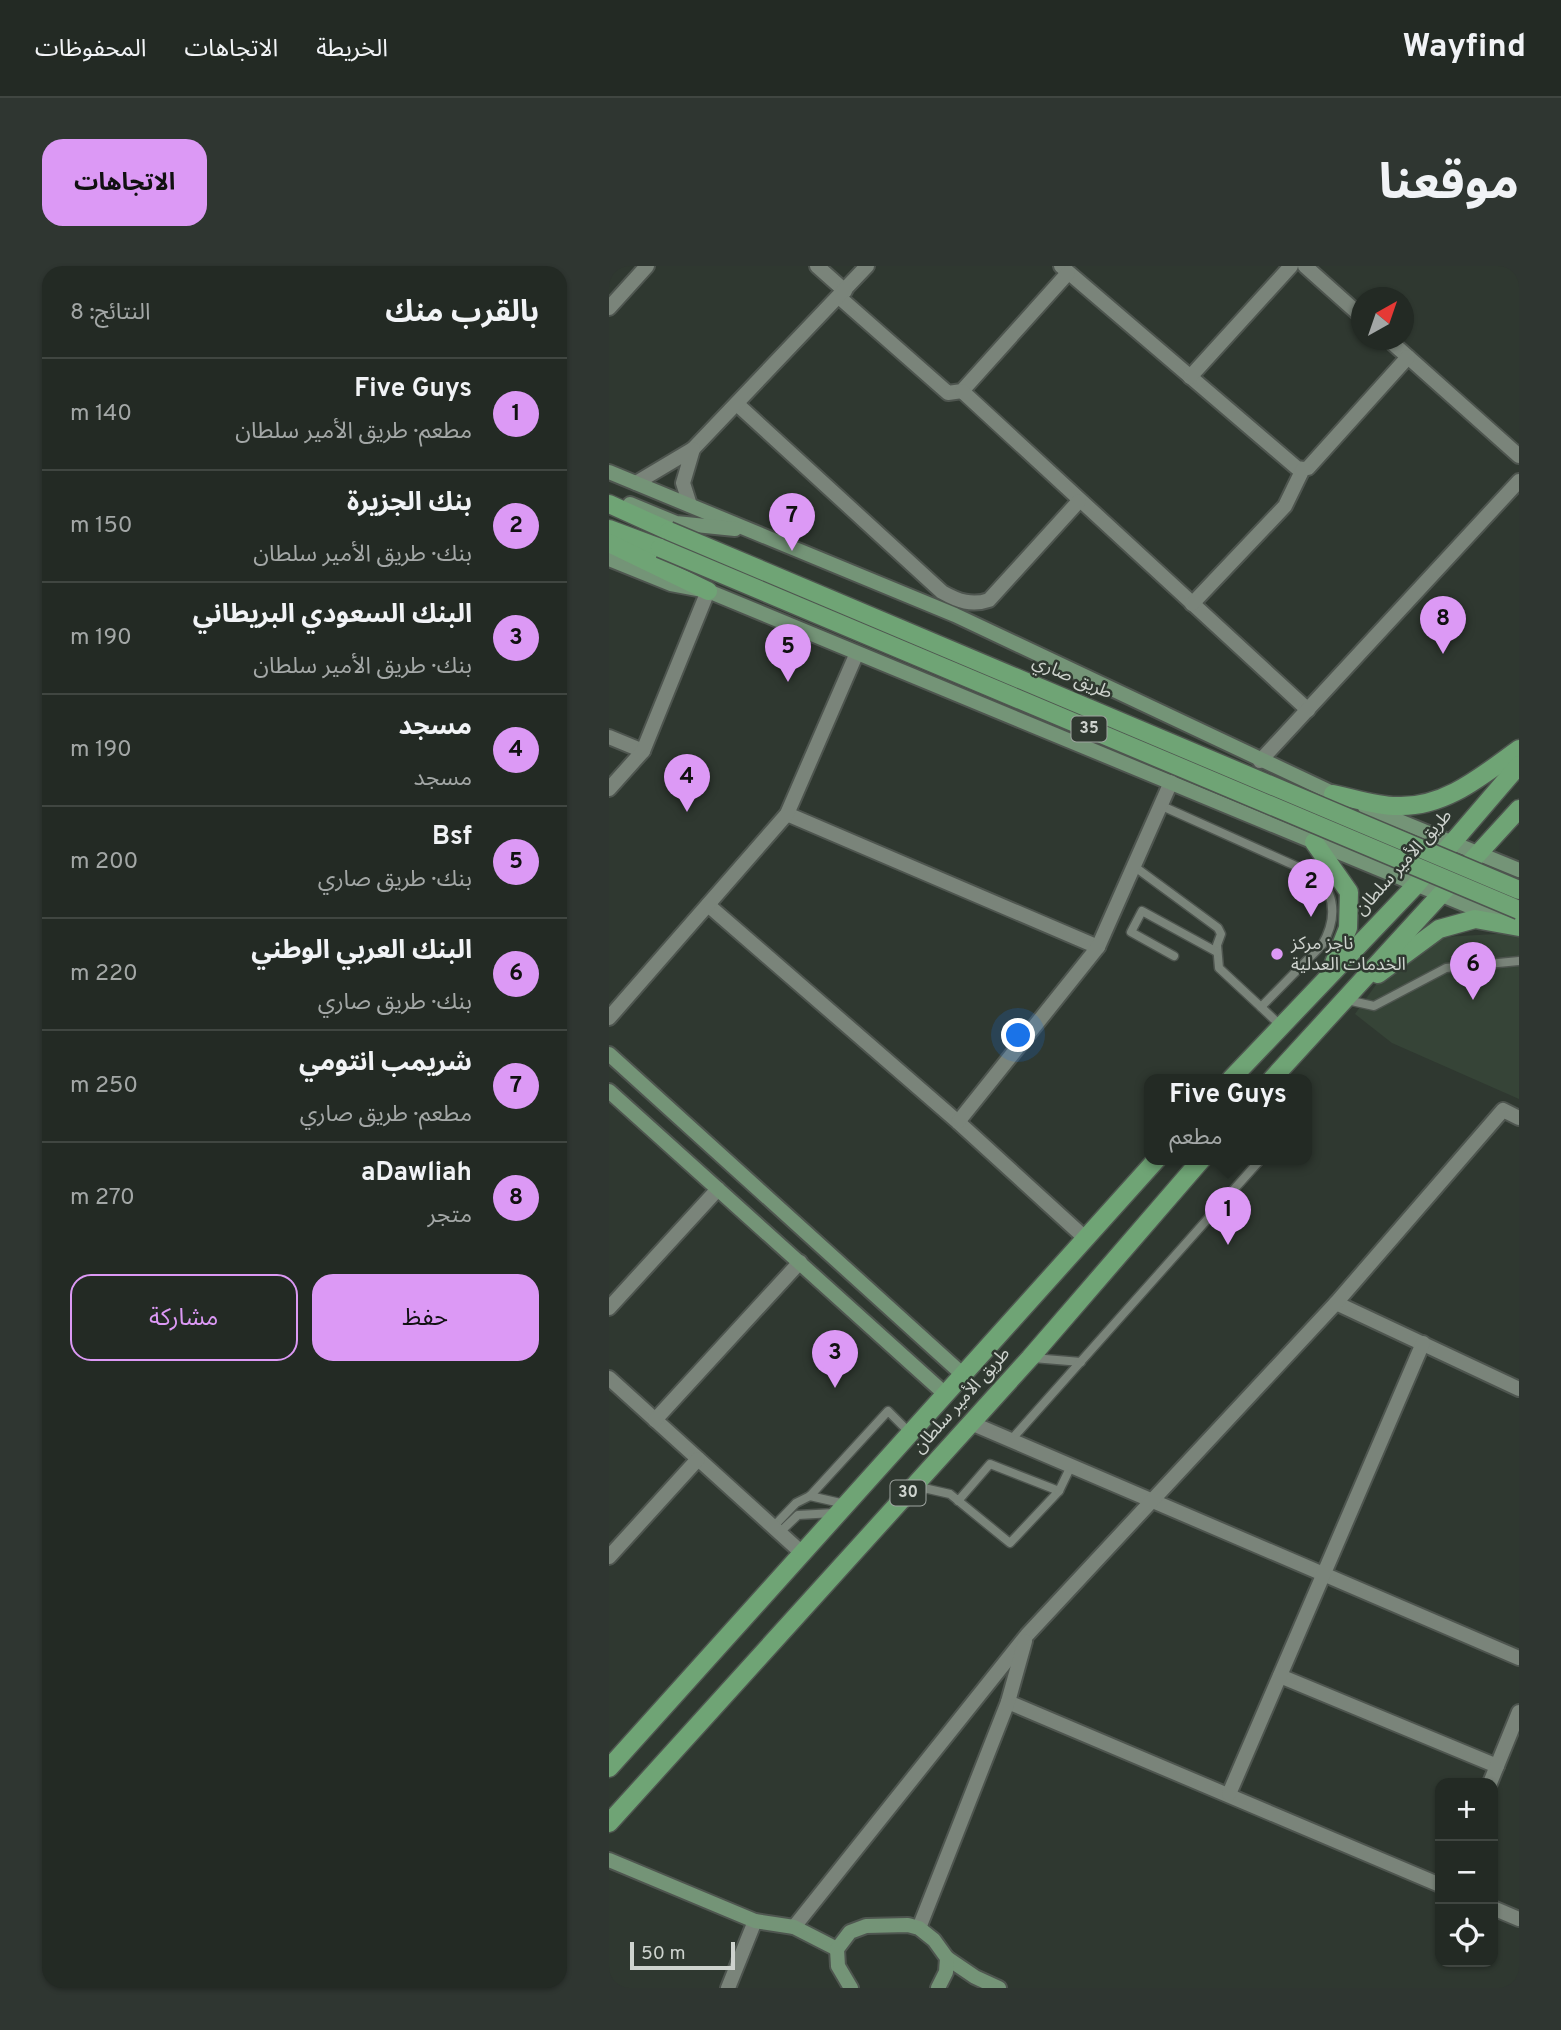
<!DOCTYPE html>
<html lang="ar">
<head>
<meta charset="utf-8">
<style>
	:root { --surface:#232a24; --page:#2f3631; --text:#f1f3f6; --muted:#a3a7a6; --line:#404641; --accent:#dc99f5 }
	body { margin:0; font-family:Overpass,"Noto Sans Arabic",sans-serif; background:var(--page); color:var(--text); direction:rtl }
	.controls { position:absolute; right:21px; bottom:21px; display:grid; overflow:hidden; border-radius:14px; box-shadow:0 2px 5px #0004 }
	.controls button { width:63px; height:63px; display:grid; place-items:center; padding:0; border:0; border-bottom:2px solid var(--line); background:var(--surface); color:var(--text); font:35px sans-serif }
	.compass { position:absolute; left:742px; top:21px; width:63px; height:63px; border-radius:50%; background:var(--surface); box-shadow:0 2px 5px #0004; rotate:40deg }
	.scale { position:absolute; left:21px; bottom:18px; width:105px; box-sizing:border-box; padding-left:7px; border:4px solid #ced3ce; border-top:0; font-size:19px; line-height:24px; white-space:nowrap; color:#ced3ce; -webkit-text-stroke:5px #2f3830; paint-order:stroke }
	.you { position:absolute; left:410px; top:770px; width:24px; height:24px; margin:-18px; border:5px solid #fff; border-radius:50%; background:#1a73e8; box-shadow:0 0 0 10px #1a73e833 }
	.badge { display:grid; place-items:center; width:46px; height:46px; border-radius:50%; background:var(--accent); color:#111; font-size:23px; font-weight:700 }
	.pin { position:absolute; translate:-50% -58px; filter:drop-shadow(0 2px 4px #0008) }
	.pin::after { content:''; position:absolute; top:37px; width:24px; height:21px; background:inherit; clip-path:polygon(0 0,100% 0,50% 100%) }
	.popup { position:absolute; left:535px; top:808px; width:168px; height:91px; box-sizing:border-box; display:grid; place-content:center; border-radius:14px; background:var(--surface); filter:drop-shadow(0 2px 5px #0005); font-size:23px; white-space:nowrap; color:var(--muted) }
	.popup b { font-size:26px; color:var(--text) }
	.popup::after { content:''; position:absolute; left:50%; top:100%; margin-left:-14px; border:14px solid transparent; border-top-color:var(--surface) }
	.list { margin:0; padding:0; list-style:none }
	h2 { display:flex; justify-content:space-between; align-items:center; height:91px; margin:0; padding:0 28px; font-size:30px }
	h2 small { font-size:23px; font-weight:400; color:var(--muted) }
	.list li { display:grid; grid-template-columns:46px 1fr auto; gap:21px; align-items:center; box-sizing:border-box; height:112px; padding:0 28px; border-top:2px solid var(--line) }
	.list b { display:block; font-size:26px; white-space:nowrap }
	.list p { margin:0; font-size:23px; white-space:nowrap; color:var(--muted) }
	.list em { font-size:23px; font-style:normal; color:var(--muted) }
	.actions { display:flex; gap:14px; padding:21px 28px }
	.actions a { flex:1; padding:16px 0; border:2px solid var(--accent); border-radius:21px; text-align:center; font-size:24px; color:var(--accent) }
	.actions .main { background:var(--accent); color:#111 }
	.icon { flex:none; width:38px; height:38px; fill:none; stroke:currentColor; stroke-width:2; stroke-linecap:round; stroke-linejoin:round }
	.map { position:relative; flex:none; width:910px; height:1722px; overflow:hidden; direction:ltr; border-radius:21px }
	header { display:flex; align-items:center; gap:42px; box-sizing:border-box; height:98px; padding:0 35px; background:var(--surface); border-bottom:2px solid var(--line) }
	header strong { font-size:33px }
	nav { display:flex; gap:38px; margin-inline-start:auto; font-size:24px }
	.intro { display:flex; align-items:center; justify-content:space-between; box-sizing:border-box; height:168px; padding:0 42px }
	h1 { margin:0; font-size:49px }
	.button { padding:18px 32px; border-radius:21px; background:var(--accent); color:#111; font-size:24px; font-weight:700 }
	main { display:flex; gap:42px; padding:0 42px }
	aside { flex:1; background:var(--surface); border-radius:21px; box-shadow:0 2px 5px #0004 }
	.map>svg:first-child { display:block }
	.built { fill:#364437 }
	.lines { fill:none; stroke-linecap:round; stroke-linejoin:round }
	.lane-casing { stroke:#4e554f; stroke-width:11 }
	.street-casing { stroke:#4e554f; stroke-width:18 }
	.secondary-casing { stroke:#4e554f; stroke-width:18 }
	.primary-casing { stroke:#4e554f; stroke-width:21 }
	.lane { stroke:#7a847a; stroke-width:8 }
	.street { stroke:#7a847a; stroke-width:14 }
	.secondary { stroke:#749477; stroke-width:14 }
	.primary { stroke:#6fa475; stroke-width:18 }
	.primary-bridge-casing { stroke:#4e554f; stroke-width:21; stroke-linecap:butt }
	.primary-bridge { stroke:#6fa475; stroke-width:18 }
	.poi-dot { fill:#dc99f5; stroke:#2f3830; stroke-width:2.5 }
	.labels { text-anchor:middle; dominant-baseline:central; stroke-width:5; stroke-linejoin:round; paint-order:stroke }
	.shield { fill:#2f3830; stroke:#9ea49f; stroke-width:2 }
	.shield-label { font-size:16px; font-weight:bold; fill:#ced3ce }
	.street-label { font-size:18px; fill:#ced3ce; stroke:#2f3830 }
	.poi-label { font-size:18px; fill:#ced3ce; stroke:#2f3830; text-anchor:start }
</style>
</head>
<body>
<header>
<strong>Wayfind</strong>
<nav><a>الخريطة</a><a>الاتجاهات</a><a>المحفوظات</a></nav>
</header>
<div class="intro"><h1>موقعنا</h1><a class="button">الاتجاهات</a></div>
<main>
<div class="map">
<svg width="910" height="1722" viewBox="0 0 910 1722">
	<rect width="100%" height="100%" fill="#2f3830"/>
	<path class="built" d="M904 667 910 670V833L783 777 746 748 789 688 834 671Z"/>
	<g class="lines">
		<g class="lane-casing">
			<g id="lane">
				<path d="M526 601 609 662 612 668 608 679 610 702 652 741 713 679C727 655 728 632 709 610L553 540"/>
				<path d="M565 690 522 666 533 645 608 686"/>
				<path d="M738 734 765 740 837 702 910 695"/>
				<path d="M652 741 671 759"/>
				<path d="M424 1092 472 1096"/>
				<path d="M402 1174 652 893"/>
				<path d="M306 1220 341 1228 401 1277 450 1225 381 1198 349 1235"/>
				<path d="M450 1225 462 1200"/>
				<path d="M201 1230 236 1238"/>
				<path d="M164 1261 187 1237 201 1230 279 1145 301 1167"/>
				<path d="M170 1267 189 1249 225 1247"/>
			</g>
		</g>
		<g class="street-casing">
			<g id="street">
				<path d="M208 0 236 25"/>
				<path d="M452 0 688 202 694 203"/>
				<path d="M696 0 752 50"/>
				<path d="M230 31 339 127 353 125 459 7"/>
				<path d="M0 42 38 0"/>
				<path d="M780 74 910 190"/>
				<path d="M581 111 682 0"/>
				<path d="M353 125 699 444"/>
				<path d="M128 138 333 326C349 335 363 340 380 334L470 235"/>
				<path d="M84 183 258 0"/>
				<path d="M27 217 84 183 74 217 81 239"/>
				<path d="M583 338 676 240 694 203 699 202 799 91"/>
				<path d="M0 471 34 485"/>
				<path d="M651 495 910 215"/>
				<path d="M0 523 34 485 99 325"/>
				<path d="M178 548 489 681"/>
				<path d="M99 639 349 856 476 972"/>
				<path d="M0 752 178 548 247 389"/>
				<path d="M349 856 489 681 562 516"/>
				<path d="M727 1037 910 1123"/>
				<path d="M0 1042 109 923"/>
				<path d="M0 1112 193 1287"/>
				<path d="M46 1154 191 996"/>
				<path d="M362 1157 910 1392"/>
				<path d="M0 1291 89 1193"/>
				<path d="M671 1410 888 1500"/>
				<path d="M399 1436 831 1619"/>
				<path d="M881 1517 910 1446"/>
				<path d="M620 1528 814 1077"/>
				<path d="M884 1642 910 1653"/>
				<path d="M185 1661 418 1369 727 1037 894 844 910 852"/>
				<path d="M310 1662 399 1436 416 1375"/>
				<path d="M119 1722 146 1655"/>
			</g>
		</g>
		<g class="secondary-casing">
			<g id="secondary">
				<path d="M0 206 346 349 734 532"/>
				<path d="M21 238 67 257 126 263"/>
				<path d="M0 293 62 318 99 325 891 653"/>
				<path d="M756 541 910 604"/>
				<path d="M0 788 352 1107"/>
				<path d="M0 825 335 1127"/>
				<path d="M0 1594 146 1655 185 1661 228 1683"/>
				<path d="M338 1692 366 1711 390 1722"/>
				<path d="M242 1722 229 1700 228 1683 241 1666 257 1660 299 1659 310 1662 325 1674 338 1692 337 1706 329 1722"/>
			</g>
		</g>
		<g class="primary-casing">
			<g id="primary">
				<path d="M0 238 60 265"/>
				<path d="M0 263 51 282"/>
				<path d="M0 277 99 325"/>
				<path d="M724 528C744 532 767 540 788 540 836 542 874 509 910 483"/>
				<path d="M705 576 740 626 739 662 723 702"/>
				<path d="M769 708 830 663 866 653 910 661"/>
				<path d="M622 813 807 619 910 499"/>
				<path d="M663 813 910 543"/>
				<path d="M0 1502 548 893"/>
				<path d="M0 1557 421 1092 593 893"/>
			</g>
		</g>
		<use href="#lane" class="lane"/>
		<use href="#street" class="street"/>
		<use href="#secondary" class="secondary"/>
		<use href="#primary" class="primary"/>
		<g class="primary-bridge-casing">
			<g id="primary-bridge">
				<path d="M60 265 910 624"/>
				<path d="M51 282 910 644"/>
			</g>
		</g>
		<use href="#primary-bridge" class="primary-bridge"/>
	</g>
	<circle class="poi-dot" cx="668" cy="688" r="7"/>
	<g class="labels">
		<g class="shield">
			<rect x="462.5" y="450.5" width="35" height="25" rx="5"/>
			<rect x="281.5" y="1214.5" width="35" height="25" rx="5"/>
		</g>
		<g class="shield-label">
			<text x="480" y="463">35</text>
			<text x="299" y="1227">30</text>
		</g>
		<g class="street-label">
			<text transform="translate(463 412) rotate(23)">طريق صاري</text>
			<text transform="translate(795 597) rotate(-48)">طريق الأمير سلطان</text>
			<text transform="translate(353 1135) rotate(-48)">طريق الأمير سلطان</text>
		</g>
		<g class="poi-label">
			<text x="682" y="678">ناجز مركز<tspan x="682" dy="21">الخدمات العدلية</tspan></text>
		</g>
	</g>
</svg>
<div class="controls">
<button>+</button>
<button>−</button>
<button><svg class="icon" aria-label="locate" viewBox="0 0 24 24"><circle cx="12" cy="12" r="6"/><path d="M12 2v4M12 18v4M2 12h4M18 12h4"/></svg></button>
</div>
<svg class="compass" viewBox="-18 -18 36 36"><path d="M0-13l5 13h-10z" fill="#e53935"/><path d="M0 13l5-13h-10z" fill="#a3a7a6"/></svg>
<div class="scale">50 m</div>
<div class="you"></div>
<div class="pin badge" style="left:619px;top:979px">1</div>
<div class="popup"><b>Five Guys</b>مطعم</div>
<div class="pin badge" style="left:702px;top:651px">2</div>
<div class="pin badge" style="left:226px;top:1122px">3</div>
<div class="pin badge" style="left:78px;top:546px">4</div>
<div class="pin badge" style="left:179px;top:416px">5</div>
<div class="pin badge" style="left:864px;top:734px">6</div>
<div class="pin badge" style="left:183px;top:285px">7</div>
<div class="pin badge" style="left:834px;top:388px">8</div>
</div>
<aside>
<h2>بالقرب منك<small>النتائج: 8</small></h2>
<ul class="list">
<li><span class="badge">1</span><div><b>Five Guys</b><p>مطعم · طريق الأمير سلطان</p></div><em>140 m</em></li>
<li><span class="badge">2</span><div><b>بنك الجزيرة</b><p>بنك · طريق الأمير سلطان</p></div><em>150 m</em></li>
<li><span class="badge">3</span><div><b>البنك السعودي البريطاني</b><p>بنك · طريق الأمير سلطان</p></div><em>190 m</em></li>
<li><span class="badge">4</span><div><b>مسجد</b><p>مسجد</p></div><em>190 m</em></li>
<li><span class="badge">5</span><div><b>Bsf</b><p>بنك · طريق صاري</p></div><em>200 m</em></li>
<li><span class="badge">6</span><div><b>البنك العربي الوطني</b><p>بنك · طريق صاري</p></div><em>220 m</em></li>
<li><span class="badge">7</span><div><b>شريمب انتومي</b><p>مطعم · طريق صاري</p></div><em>250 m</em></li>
<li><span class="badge">8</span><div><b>aDawliah</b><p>متجر</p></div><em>270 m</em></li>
</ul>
<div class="actions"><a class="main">حفظ</a><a>مشاركة</a></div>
</aside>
</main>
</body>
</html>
